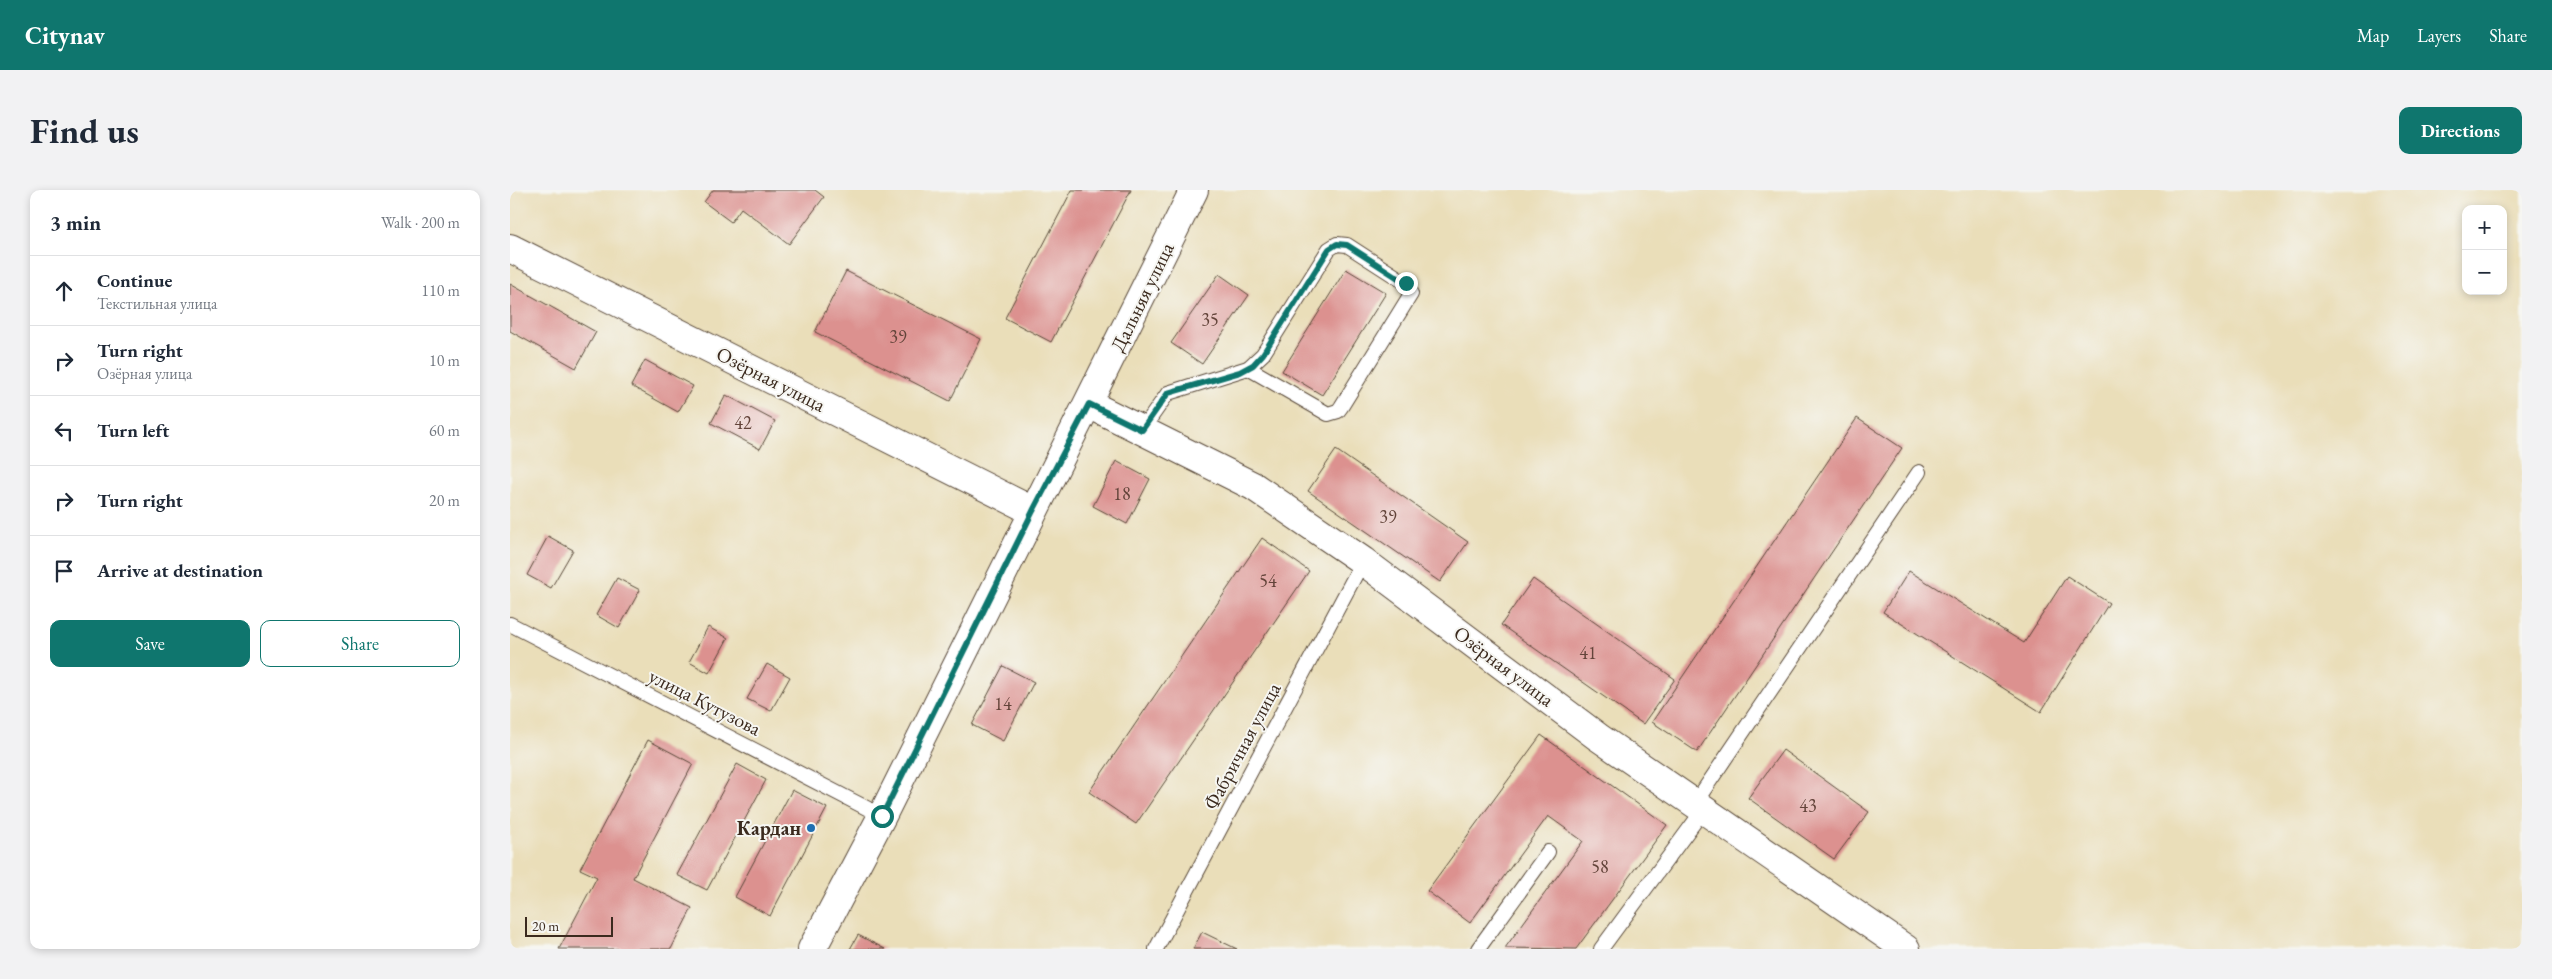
<!DOCTYPE html>
<html lang="en">
<head>
<meta charset="utf-8">
<style>
	:root { --surface:#fff; --page:#f2f2f3; --text:#1f2937; --muted:#747a83; --line:#e0e1e3; --accent:#0f766e }
	body { margin:0; font-family:"EB Garamond",serif; background:var(--page); color:var(--text) }
	.controls { position:absolute; right:15px; top:15px; display:grid; overflow:hidden; border-radius:10px; box-shadow:0 2px 8px #0003 }
	.controls button { width:45px; height:45px; display:grid; place-items:center; padding:0; border:0; border-bottom:1px solid var(--line); background:var(--surface); color:var(--text); font:25px sans-serif }
	.scale { position:absolute; left:15px; bottom:12px; width:88px; box-sizing:border-box; padding-left:5px; border:2px solid #3b2a1e; border-top:0; font-size:14px; line-height:18px; white-space:nowrap; color:#3b2a1e; -webkit-text-stroke:4px #f6f6f2; paint-order:stroke }
	.stop { position:absolute; width:15px; height:15px; margin:-11px; border:4px solid #0f766e; border-radius:50%; background:#fff }
	.stop.end { background:#0f766e; border-color:#fff; box-shadow:0 1px 5px #0008 }
	.list { margin:0; padding:0; list-style:none }
	h2 { display:flex; justify-content:space-between; align-items:center; height:65px; margin:0; padding:0 20px; font-size:21px }
	h2 small { font-size:16px; font-weight:400; color:var(--muted) }
	.list li { display:grid; grid-template-columns:32px 1fr auto; gap:15px; align-items:center; box-sizing:border-box; height:70px; padding:0 20px; border-top:1px solid var(--line) }
	.list b { display:block; font-size:19px; white-space:nowrap }
	.list p { margin:0; font-size:16px; white-space:nowrap; color:var(--muted) }
	.list em { font-size:16px; font-style:normal; color:var(--muted) }
	.actions { display:flex; gap:10px; padding:15px 20px }
	.actions a { flex:1; padding:11px 0; border:1px solid var(--accent); border-radius:10px; text-align:center; font-size:18px; color:var(--accent) }
	.actions .main { background:var(--accent); color:#fff }
	.icon { flex:none; width:28px; height:28px; fill:none; stroke:currentColor; stroke-width:2; stroke-linecap:round; stroke-linejoin:round }
	.map { position:relative; flex:none; width:2012px; height:759px; overflow:hidden; border-radius:10px }
	header { display:flex; align-items:center; gap:30px; box-sizing:border-box; height:70px; padding:0 25px; background:var(--accent); color:#fff }
	header strong { font-size:24px }
	nav { display:flex; gap:28px; margin-inline-start:auto; font-size:18px }
	.intro { display:flex; align-items:center; justify-content:space-between; box-sizing:border-box; height:120px; padding:0 30px }
	h1 { margin:0; font-size:35px }
	.button { padding:12px 22px; border-radius:10px; background:var(--accent); color:#fff; font-size:18px; font-weight:700 }
	main { display:flex; gap:30px; padding:0 30px }
	aside { flex:1; background:var(--surface); border-radius:10px; box-shadow:0 2px 8px #0003 }
	.map>svg:first-child { display:block }
	.building { fill:#dc918f }
	.lines { fill:none; stroke-linecap:round; stroke-linejoin:round }
	.service-casing { stroke:#554535; stroke-width:16 }
	.minor-casing { stroke:#554535; stroke-width:30 }
	.service { stroke:#fff; stroke-width:14 }
	.minor { stroke:#fff; stroke-width:28 }
	.route { stroke:#0f766e; stroke-width:6 }
	.poi-dot { fill:#1f6fb2; stroke:#f6f6f2; stroke-width:2 }
	.labels { text-anchor:middle; dominant-baseline:central; stroke-width:4; stroke-linejoin:round; paint-order:stroke }
	.number-label { font-size:18px; fill:#63443a }
	.street-label { font-size:20px; fill:#3b2a1e; stroke:#f6f6f2 }
	.poi-label { font-size:20px; font-weight:bold; fill:#3b2a1e; stroke:#f6f6f2; text-anchor:end }
</style>
</head>
<body>
<header>
<strong>Citynav</strong>
<nav><a>Map</a><a>Layers</a><a>Share</a></nav>
</header>
<div class="intro"><h1>Find us</h1><a class="button">Directions</a></div>
<main>
<aside>
<h2>3 min<small>Walk · 200 m</small></h2>
<ul class="list">
<li><svg class="icon" aria-label="ahead" viewBox="0 0 24 24"><path d="M12 20V5M6 11l6-6 6 6"/></svg><div><b>Continue</b><p>Текстильная улица</p></div><em>110 m</em></li>
<li><svg class="icon" aria-label="right" viewBox="0 0 24 24"><path d="M7 20v-9h11M14 6l5 5-5 5"/></svg><div><b>Turn right</b><p>Озёрная улица</p></div><em>10 m</em></li>
<li><svg class="icon" aria-label="left" viewBox="0 0 24 24"><path d="M17 20v-9H6M10 6l-5 5 5 5"/></svg><div><b>Turn left</b></div><em>60 m</em></li>
<li><svg class="icon" aria-label="right" viewBox="0 0 24 24"><path d="M7 20v-9h11M14 6l5 5-5 5"/></svg><div><b>Turn right</b></div><em>20 m</em></li>
<li><svg class="icon" aria-label="arrive" viewBox="0 0 24 24"><path d="M6 21V4h12l-3 4 3 4H6"/></svg><div><b>Arrive at destination</b></div></li>
</ul>
<div class="actions"><a class="main">Save</a><a>Share</a></div>
</aside>
<div class="map">
<svg width="2012" height="759" viewBox="0 0 2012 759">
	<rect width="100%" height="100%" fill="#f6f6f2"/>
	<filter id="ink" filterUnits="userSpaceOnUse"><feTurbulence type="fractalNoise" baseFrequency=".02" numOctaves="2"/><feDisplacementMap in="SourceGraphic" scale="10" xChannelSelector="R" yChannelSelector="G"/><feConvolveMatrix kernelMatrix="1 2 1 2 8 2 1 2 1" color-interpolation-filters="sRGB"/></filter>
	<filter id="wash" filterUnits="userSpaceOnUse"><feTurbulence type="fractalNoise" baseFrequency=".0096" numOctaves="4" result="noise"/><feDisplacementMap in="SourceGraphic" scale="20" xChannelSelector="R" yChannelSelector="G"/><feGaussianBlur stdDeviation="1.12" result="paint"/><feColorMatrix in="noise" values="0 0 0 0 0 0 0 0 0 0 0 0 0 0 0 0 0 1.4 0 .05"/><feComposite in="paint" operator="in"/></filter>
	<g filter="url(#wash)">
		<rect width="100%" height="100%" fill="#eadeb9"/>
		<g id="blocks">
			<g class="building">
				<path d="M203 0H305L314 7 279 54 231 18 221 32 194 12Z"/>
				<path d="M562 0H621L541 152 495 128Z"/>
				<path d="M836 79 876 103 812 205 772 181Z"/>
				<path d="M336 81 471 149 440 211 305 142Z"/>
				<path d="M709 84 739 105 692 174 661 153Z"/>
				<path d="M0 94 86 142 66 178 0 141Z"/>
				<path d="M135 170 183 196 168 222 121 196Z"/>
				<path d="M216 205 265 231 250 259 201 233Z"/>
				<path d="M1347 228 1392 258 1187 562 1142 532Z"/>
				<path d="M826 260 958 352 930 392 798 301Z"/>
				<path d="M606 271 640 289 617 334 583 316Z"/>
				<path d="M38 346 63 360 41 398 17 385Z"/>
				<path d="M752 348 799 381 626 634 579 602Z"/>
				<path d="M1399 381 1514 453 1557 386 1599 413 1531 522 1373 422Z"/>
				<path d="M107 388 130 400 109 438 86 425Z"/>
				<path d="M1023 389 1165 489 1133 534 991 435Z"/>
				<path d="M198 437 218 448 199 483 179 472Z"/>
				<path d="M257 474 280 487 261 521 237 509Z"/>
				<path d="M493 476 524 492 493 551 462 535Z"/>
				<path d="M1031 545 1157 635 1066 759 995 758 1073 651 1038 626 960 733 917 701Z"/>
				<path d="M138 550 183 574 123 688 182 718 161 759H49L87 687 70 679Z"/>
				<path d="M1273 560 1359 622 1324 669 1238 608Z"/>
				<path d="M227 574 256 590 197 700 167 685Z"/>
				<path d="M282 600 317 618 260 726 225 707Z"/>
				<path d="M692 742 727 759H683Z"/>
				<path d="M348 745 375 759H340Z"/>
			</g>
		</g>
	</g>
	<g filter="url(#ink)">
		<use href="#blocks" fill-opacity="0" stroke="#554535" stroke-width="1"/>
		<g class="lines">
			<g class="service-casing">
				<g id="service">
					<path d="M827 54 837 55 896 93 901 104 831 217 828 221 818 224 738 178 753 164 819 59Z"/>
					<path d="M632 240 658 203 738 178"/>
					<path d="M0 434 372 626"/>
					<path d="M1185 613 1409 282"/>
					<path d="M646 759 853 371"/>
					<path d="M968 759 1038 662"/>
					<path d="M1091 759 1194 619"/>
				</g>
			</g>
			<g class="minor-casing">
				<g id="minor">
					<path d="M0 58 523 321"/>
					<path d="M579 214 743 296 853 371 1088 547 1396 759"/>
					<path d="M302 759 372 626 684 0"/>
				</g>
			</g>
			<use href="#service" class="service"/>
			<use href="#minor" class="minor"/>
		</g>
	</g>
	<g class="lines" filter="url(#ink)">
		<path class="route" d="M372 626 523 321 579 214 632 240 658 203 730 182 743 175 753 164 819 59 827 54 837 55 896 93"/>
	</g>
	<circle class="poi-dot" cx="301" cy="638" r="5"/>
	<g class="labels">
		<g class="number-label">
			<text x="700" y="129">35</text>
			<text x="388" y="146">39</text>
			<text x="233" y="232">42</text>
			<text x="612" y="303">18</text>
			<text x="878" y="326">39</text>
			<text x="758" y="390">54</text>
			<text x="1078" y="462">41</text>
			<text x="493" y="513">14</text>
			<text x="1298" y="615">43</text>
			<text x="1090" y="676">58</text>
		</g>
		<g class="street-label">
			<text transform="translate(632 107) rotate(-64)">Дальняя улица</text>
			<text transform="translate(261 189) rotate(27)">Озёрная улица</text>
			<text transform="translate(994 476) rotate(37)">Озёрная улица</text>
			<text transform="translate(195 512) rotate(27)">улица Кутузова</text>
			<text transform="translate(732 556) rotate(-62)">Фабричная улица</text>
		</g>
		<g class="poi-label">
			<text x="291" y="638">Кардан</text>
		</g>
	</g>
</svg>
<div class="controls">
<button>+</button>
<button>−</button>
</div>
<div class="scale">20 m</div>
<div class="stop" style="left:372px;top:626px"></div>
<div class="stop end" style="left:896px;top:93px"></div>
</div>
</main>
</body>
</html>
